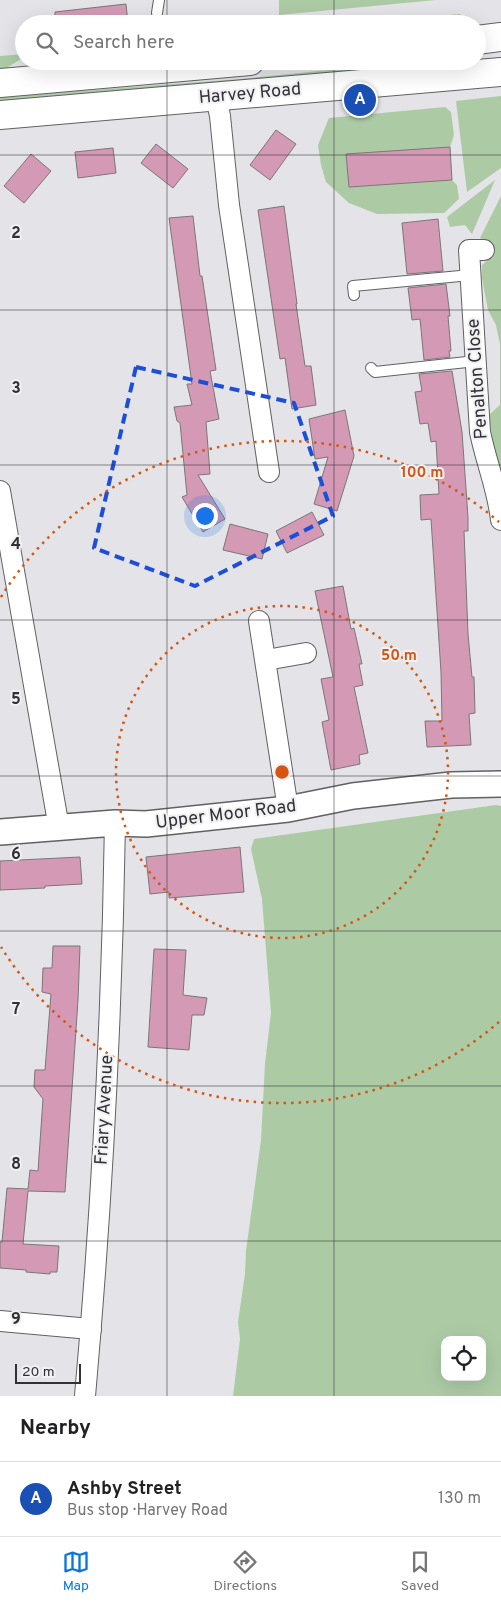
<!DOCTYPE html>
<html lang="en">
<head>
<meta charset="utf-8">
<style>
	:root { --surface:#fff; --page:#f2f2f2; --text:#202124; --muted:#757577; --line:#e0e0e0; --accent:#0a76dd }
	body { margin:0; font-family:Overpass,sans-serif; background:var(--page); color:var(--text) }
	.controls { position:absolute; right:15px; bottom:15px; display:grid; overflow:hidden; border-radius:10px; box-shadow:0 5px 20px #0002 }
	.controls button { width:45px; height:45px; display:grid; place-items:center; padding:0; border:0; border-bottom:1px solid var(--line); background:var(--surface); color:var(--text); font:25px sans-serif }
	.scale { position:absolute; left:15px; bottom:12px; width:66px; box-sizing:border-box; padding-left:5px; border:2px solid #323234; border-top:0; font-size:14px; line-height:18px; white-space:nowrap; color:#323234; -webkit-text-stroke:4px #f0f0f5; paint-order:stroke }
	.you { position:absolute; left:204px; top:515px; width:18px; height:18px; margin:-12px; border:4px solid #fff; border-radius:50%; background:#1a73e8; box-shadow:0 0 0 8px #1a73e833 }
	.badge { display:grid; place-items:center; width:32px; height:32px; border-radius:50%; background:var(--accent); color:#fff; font-size:16px; font-weight:700 }
	.pin { position:absolute; translate:-50% -50%; border:2px solid #fff; box-shadow:0 1px 5px #0006 }
	.list { margin:0; padding:0; list-style:none }
	h2 { display:flex; justify-content:space-between; align-items:center; height:65px; margin:0; padding:0 20px; font-size:21px }
	h2 small { font-size:16px; font-weight:400; color:var(--muted) }
	.list li { display:grid; grid-template-columns:32px 1fr auto; gap:15px; align-items:center; box-sizing:border-box; height:75px; padding:0 20px; border-top:1px solid var(--line) }
	.list b { display:block; font-size:19px; white-space:nowrap }
	.list p { margin:0; font-size:16px; white-space:nowrap; color:var(--muted) }
	.list em { font-size:16px; font-style:normal; color:var(--muted) }
	.icon { flex:none; width:28px; height:28px; fill:none; stroke:currentColor; stroke-width:2; stroke-linecap:round; stroke-linejoin:round }
	.map { position:relative; flex:none; width:501px; height:1396px; overflow:hidden }
	.search { position:absolute; background:var(--surface); box-shadow:0 5px 20px #0002; left:15px; right:15px; top:15px; height:55px; display:flex; align-items:center; gap:12px; box-sizing:border-box; padding:0 18px; border-radius:28px; color:var(--muted); font-size:19px }
	.sheet { height:140px; background:var(--surface) }
	nav { display:flex; justify-content:space-around; align-items:center; box-sizing:border-box; height:70px; border-top:1px solid var(--line); background:var(--surface); font-size:14px; color:var(--muted) }
	nav a { display:grid; justify-items:center; gap:2px }
	nav .on { color:var(--accent) }
	.map>svg:first-child { display:block }
	.green { fill:#accba5; fill-rule:evenodd }
	.building { fill:#d49ab5; stroke:#7b7678 }
	.lines { fill:none; stroke-linecap:round; stroke-linejoin:round }
	.service-casing { stroke:#616165; stroke-width:12 }
	.minor-casing { stroke:#616165; stroke-width:22 }
	.tertiary-casing { stroke:#616165; stroke-width:28 }
	.trunk-casing { stroke:#616165; stroke-width:30 }
	.service { stroke:#fff; stroke-width:10 }
	.minor { stroke:#fff; stroke-width:20 }
	.tertiary { stroke:#fff; stroke-width:25 }
	.trunk { stroke:#fff; stroke-width:28 }
	.marked { fill:none; stroke:#1d4ed8; stroke-width:4; stroke-dasharray:10 6; stroke-linejoin:round }
	.grid { fill:none; stroke:#323234; stroke-width:1; stroke-opacity:0.55 }
	.ring { fill:none; stroke:#d65510; stroke-width:2.5; stroke-dasharray:2.5 5 }
	.labels { text-anchor:middle; dominant-baseline:central; stroke-width:4; stroke-linejoin:round; paint-order:stroke }
	.street-label { font-size:18px; fill:#323234; stroke:#f0f0f5 }
	.grid-label { font-size:16px; text-anchor:middle; font-weight:bold; fill:#323234; stroke:#f0f0f5; stroke-width:4; stroke-linejoin:round; paint-order:stroke }
	.centre { fill:#d65510; stroke:#f0f0f5; stroke-width:2.5 }
	.ring-label { font-size:15px; text-anchor:middle; font-weight:bold; fill:#d65510; stroke:#f0f0f5; stroke-width:4; stroke-linejoin:round; paint-order:stroke }
</style>
</head>
<body>
<div class="map">
<svg width="501" height="1396" viewBox="0 0 501 1396">
	<rect width="100%" height="100%" fill="#e3e3e8"/>
	<g class="green">
		<path d="M279 0H436L279 15Z"/>
		<path d="M460 14 467 24H344Z"/>
		<path d="M24 54V57L5 69H0V56Z"/>
		<path d="M418 61H471L0 107V97L240 79Z"/>
		<path d="M501 96V168L467 192 456 101Z"/>
		<path d="M445 107 451 112 454 135 450 147 346 155 349 187 452 180 457 185 459 199 444 213 377 214 349 203 326 182 321 165 318 145 329 118Z"/>
		<path d="M495 180 472 234 465 225 450 227 447 217Z"/>
		<path d="M501 196V478L493 444 489 415 500 405V344L496 325 488 310 482 278V265L489 259V243L480 238Z"/>
		<path d="M496 805 501 806V1396H233L240 1339 238 1322 245 1274 246 1251 261 1140 265 1064 271 1013 262 899 251 849 254 839ZM445 1340H482V1377H445Z"/>
	</g>
	<g class="building">
		<path d="M126 4 128 24H55V12Z"/>
		<path d="M276 130 296 144 270 180 250 165Z"/>
		<path d="M156 144 188 169 173 188 141 163Z"/>
		<path d="M450 147 452 180 349 187 346 154Z"/>
		<path d="M113 148 116 173 78 178 75 152Z"/>
		<path d="M31 154 51 171 24 203 4 186Z"/>
		<path d="M284 206 297 304H296L305 366H311L316 405 292 409 285 358 280 359 258 210Z"/>
		<path d="M193 216 200 276H202L216 370 210 371 219 419 206 422 210 474 198 475 225 519 203 532 182 497 187 495 180 423 177 421 174 407 192 405 187 384H192L169 218Z"/>
		<path d="M438 219 443 271 407 274 402 223Z"/>
		<path d="M446 284 450 316H448L451 351H449L450 357 424 360 420 319 412 320 408 288Z"/>
		<path d="M452 371 462 432 468 517V531H464L468 634 472 677H474L475 713 469 714 471 745 427 747 425 721H442L441 672 431 519 421 520 420 495 439 494 436 441 431 442 428 423 420 424 415 392 422 391 419 374Z"/>
		<path d="M345 410 354 456 337 511 314 504 328 457 315 459 309 419Z"/>
		<path d="M312 512 324 535 287 553 276 531Z"/>
		<path d="M230 524 268 534 262 559 223 550Z"/>
		<path d="M343 586 351 629 354 628 362 664H359L363 685 354 687 368 753 359 755 360 764 331 770 322 722 329 720 321 679 333 677 315 591Z"/>
		<path d="M240 847 244 892 169 898V892L150 894 146 857Z"/>
		<path d="M80 857 82 884 45 886V888L0 890V861Z"/>
		<path d="M53 946H80L78 1000 65 1192 28 1191 23 1244 59 1246 57 1272H50V1274L26 1272V1270L0 1268V1242H2L7 1188 28 1189 30 1170 38 1171 43 1099 34 1087 35 1070H45L51 994 42 992 43 968H52Z"/>
		<path d="M154 949 186 950 183 995 207 998 204 1015H192L189 1050 148 1047Z"/>
	</g>
	<g class="lines">
		<g class="service-casing">
			<g id="service">
				<path d="M157 13 159 0"/>
				<path d="M354 295 353 286 471 275"/>
				<path d="M371 368 375 372 476 361"/>
			</g>
		</g>
		<g class="minor-casing">
			<g id="minor">
				<path d="M216 97 220 116 229 205 269 472"/>
				<path d="M484 250H469L480 432C486 462 498 490 501 520"/>
				<path d="M0 491 59 828"/>
				<path d="M259 621 288 809"/>
				<path d="M266 660 306 653"/>
				<path d="M0 1321 91 1329"/>
				<path d="M85 1396C102 1205 112 1015 115 823"/>
			</g>
		</g>
		<g class="tertiary-casing">
			<path id="tertiary" d="M0 832 115 823 146 824 288 809 353 796 451 785 501 784"/>
		</g>
		<g class="trunk-casing">
			<g id="trunk">
				<path d="M477 40 501 37"/>
				<path d="M0 83 250 61"/>
				<path d="M0 115 501 72"/>
			</g>
		</g>
		<use href="#service" class="service"/>
		<use href="#minor" class="minor"/>
		<use href="#tertiary" class="tertiary"/>
		<use href="#trunk" class="trunk"/>
	</g>
	<path class="marked" d="M136 367 294 403 333 516 195 586 94 548Z"/>
	<path class="grid" d="M167 0V24M334 0V24M167 61V1396M334 61V1396M0 155H501M0 310H501M0 465H501M0 620H501M0 776H501M0 931H501M0 1086H501M0 1241H501"/>
	<g class="ring">
		<circle cx="282" cy="772" r="166"/>
		<path d="M499 1022A331 331 0 0 1 1 947M1 597A331 331 0 0 1 499 522"/>
	</g>
	<g class="labels">
		<g class="street-label">
			<text transform="translate(250 94) rotate(-5)">Harvey Road</text>
			<text transform="translate(478 379) rotate(-94)">Penalton Close</text>
			<text transform="translate(226 815) rotate(-7)">Upper Moor Road</text>
			<text transform="translate(105 1110) rotate(-87)">Friary Avenue</text>
		</g>
	</g>
	<g class="grid-label">
		<text x="16" y="238">2</text>
		<text x="16" y="393">3</text>
		<text x="16" y="549">4</text>
		<text x="16" y="704">5</text>
		<text x="16" y="859">6</text>
		<text x="16" y="1014">7</text>
		<text x="16" y="1169">8</text>
		<text x="16" y="1324">9</text>
	</g>
	<circle cx="282" cy="772" r="8" class="centre"/>
	<g class="ring-label">
		<text x="422" y="477">100 m</text>
		<text x="399" y="660">50 m</text>
	</g>
</svg>
<div class="controls">
<button><svg class="icon" aria-label="locate" viewBox="0 0 24 24"><circle cx="12" cy="12" r="6"/><path d="M12 2v4M12 18v4M2 12h4M18 12h4"/></svg></button>
</div>
<div class="scale">20 m</div>
<div class="you"></div>
<div class="pin badge" style="left:360px;top:100px;background:#1a4fb4">A</div>
<div class="search"><svg class="icon" aria-label="search" viewBox="0 0 24 24"><circle cx="10" cy="10" r="6"/><path d="M15 15l6 6"/></svg>Search here</div>
</div>
<section class="sheet">
<h2>Nearby<small></small></h2>
<ul class="list">
<li><span class="badge" style="background:#1a4fb4">A</span><div><b>Ashby Street</b><p>Bus stop · Harvey Road</p></div><em>130 m</em></li>
</ul>
</section>
<nav>
<a class="on"><svg class="icon" aria-label="map" viewBox="0 0 24 24"><path d="M3 6l6-2 6 2 6-2v14l-6 2-6-2-6 2zM9 4v14M15 6v14"/></svg>Map</a>
<a><svg class="icon" aria-label="directions" viewBox="0 0 24 24"><path d="M12 3l9 9-9 9-9-9zM9 14v-3h6M13 9l2 2-2 2"/></svg>Directions</a>
<a><svg class="icon" aria-label="saved" viewBox="0 0 24 24"><path d="M7 4h10v16l-5-4-5 4z"/></svg>Saved</a>
</nav>
</body>
</html>
